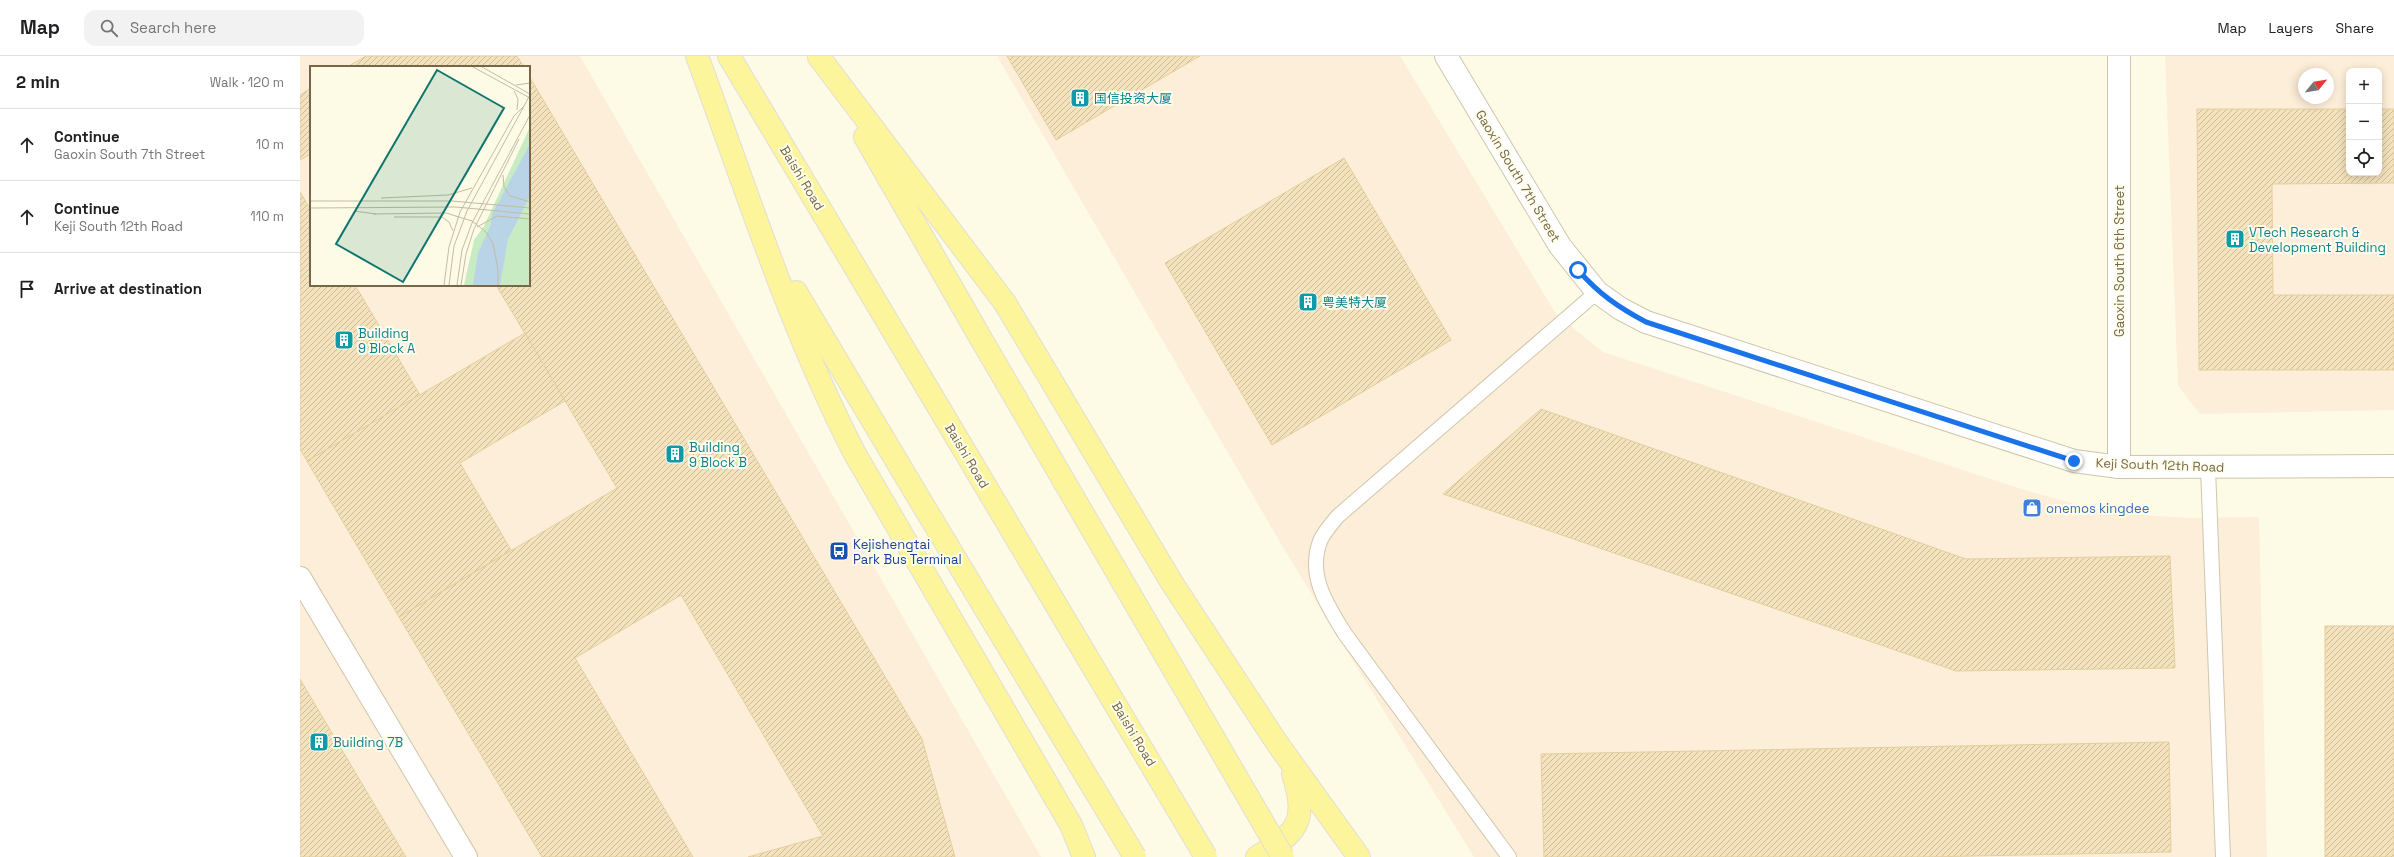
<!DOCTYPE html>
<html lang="en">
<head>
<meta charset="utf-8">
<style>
	:root { --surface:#fff; --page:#f2f2f2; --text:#202124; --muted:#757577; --line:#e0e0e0 }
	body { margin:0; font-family:"Space Grotesk","Noto Sans SC",sans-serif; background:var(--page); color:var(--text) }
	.controls { position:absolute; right:12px; top:12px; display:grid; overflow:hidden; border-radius:8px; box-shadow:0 2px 10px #0003 }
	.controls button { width:36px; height:36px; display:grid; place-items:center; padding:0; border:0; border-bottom:1px solid var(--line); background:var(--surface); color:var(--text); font:20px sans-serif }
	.compass { position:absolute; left:1998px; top:12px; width:36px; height:36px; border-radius:50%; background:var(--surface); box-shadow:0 2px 10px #0003; rotate:60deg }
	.stop { position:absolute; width:12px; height:12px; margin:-9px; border:3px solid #1a73e8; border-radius:50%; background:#fff }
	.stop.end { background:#1a73e8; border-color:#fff; box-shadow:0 1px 4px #0008 }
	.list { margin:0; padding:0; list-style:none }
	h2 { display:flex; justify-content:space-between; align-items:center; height:52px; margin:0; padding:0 16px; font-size:17px }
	h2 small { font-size:13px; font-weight:400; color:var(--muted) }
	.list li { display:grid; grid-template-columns:26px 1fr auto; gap:12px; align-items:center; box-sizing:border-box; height:72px; padding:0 16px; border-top:1px solid var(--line) }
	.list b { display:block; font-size:15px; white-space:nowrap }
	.list p { margin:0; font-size:13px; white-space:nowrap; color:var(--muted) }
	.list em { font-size:13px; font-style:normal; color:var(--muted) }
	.icon { flex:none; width:22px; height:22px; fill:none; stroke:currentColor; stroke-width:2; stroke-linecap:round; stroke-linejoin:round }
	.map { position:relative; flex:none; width:2094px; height:801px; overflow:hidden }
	header { display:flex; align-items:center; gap:24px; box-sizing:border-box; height:56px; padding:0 20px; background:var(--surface); border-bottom:1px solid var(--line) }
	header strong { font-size:19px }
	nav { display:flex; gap:22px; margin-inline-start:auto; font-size:14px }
	.search { width:280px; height:36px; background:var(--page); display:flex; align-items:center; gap:10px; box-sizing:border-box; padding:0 14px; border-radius:12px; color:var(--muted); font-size:15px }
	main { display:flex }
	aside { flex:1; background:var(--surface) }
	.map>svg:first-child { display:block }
	.commercial { fill:#fdeed9; fill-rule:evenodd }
	.building { fill:url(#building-hatch); stroke:#e6ce9c }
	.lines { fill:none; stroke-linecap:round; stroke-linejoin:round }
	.service-casing { stroke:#cfc6ab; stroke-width:16 }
	.tertiary-casing { stroke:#cfc6ab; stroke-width:24 }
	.primary-casing { stroke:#e1ded7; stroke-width:24 }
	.service { stroke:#fff; stroke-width:14 }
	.tertiary { stroke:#fff; stroke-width:22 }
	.primary { stroke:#fdf59c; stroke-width:22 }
	.primary-bridge-casing { stroke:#e1ded7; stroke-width:24; stroke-linecap:butt }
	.primary-bridge { stroke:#fdf59c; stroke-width:22 }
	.route { stroke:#1a73e8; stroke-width:5 }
	.labels { text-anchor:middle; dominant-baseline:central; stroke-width:4; stroke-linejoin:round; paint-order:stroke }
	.culture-label { font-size:13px; fill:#0d838f; stroke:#fffdec; text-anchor:start }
	.street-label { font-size:13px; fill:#776749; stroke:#fffdec }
	.shop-label { font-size:13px; fill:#366cbe; stroke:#fffdec; text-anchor:start }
	.transit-label { font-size:13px; fill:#164399; stroke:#fffdec; text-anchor:start }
	.inset-road { fill:none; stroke:#c3bca2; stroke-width:1 }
	.view { fill:#0f766e; fill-opacity:0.15; stroke:#0f766e; stroke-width:2 }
	.inset-edge { fill:none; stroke:#776749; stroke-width:2 }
</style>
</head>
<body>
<header>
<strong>Map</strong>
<div class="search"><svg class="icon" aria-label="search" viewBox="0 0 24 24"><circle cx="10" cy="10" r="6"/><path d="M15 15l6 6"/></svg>Search here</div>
<nav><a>Map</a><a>Layers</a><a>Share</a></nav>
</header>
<main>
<aside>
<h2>2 min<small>Walk · 120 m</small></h2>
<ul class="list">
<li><svg class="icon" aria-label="ahead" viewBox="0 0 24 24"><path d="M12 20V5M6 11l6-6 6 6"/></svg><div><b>Continue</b><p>Gaoxin South 7th Street</p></div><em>10 m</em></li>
<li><svg class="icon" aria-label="ahead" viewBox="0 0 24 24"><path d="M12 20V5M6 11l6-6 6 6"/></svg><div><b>Continue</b><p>Keji South 12th Road</p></div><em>110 m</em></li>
<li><svg class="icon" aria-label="arrive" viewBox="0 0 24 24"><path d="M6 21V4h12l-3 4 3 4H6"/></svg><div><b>Arrive at destination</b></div></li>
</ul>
</aside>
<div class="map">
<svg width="2094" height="801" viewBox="0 0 2094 801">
	<defs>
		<pattern id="building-hatch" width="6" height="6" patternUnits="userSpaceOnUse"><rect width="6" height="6" fill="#f3e2bc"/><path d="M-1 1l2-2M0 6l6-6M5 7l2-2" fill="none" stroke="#cabb9b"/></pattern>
	</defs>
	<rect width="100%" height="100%" fill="#fdfbe5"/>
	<g class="commercial">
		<path d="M0 0H280L741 801H0ZM11 11H229V229H11Z"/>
		<path d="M697 0H1100L1256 258 1303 296 1718 432 1786 451 1829 458 1888 462 1959 461 1967 801H1174L984 493Z"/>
		<path d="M1865 0H2094V354L1900 358 1878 330ZM2049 15H2079V117H2049ZM2004 18H2028V42H2004Z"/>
	</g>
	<g class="building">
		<path d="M66 0H217L224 11H47Z"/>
		<path d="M707 0H900L756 84Z"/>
		<path d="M229 20 622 683 655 801H448L523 780 381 539 275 602 393 801H242L99 561 317 432 196 229H229Z"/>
		<path d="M11 32V98L0 104V39Z"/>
		<path d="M1897 53H2049V117H2079V53H2094V127L1972 128 1973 239H2094V314H1899Z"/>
		<path d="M1044 102 1151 284 972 389 865 207Z"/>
		<path d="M0 136 11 154V229H55L120 339 7 405 0 393Z"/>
		<path d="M225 277 265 345 160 407 211 494 99 561 7 405Z"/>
		<path d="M1241 353 1666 503 1870 500 1875 612 1656 615 1143 438Z"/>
		<rect x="2025" y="570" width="69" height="231"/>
		<path d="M0 623 74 748 106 801H0Z"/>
		<path d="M1869 686 1871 796 1624 801H1244L1241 698Z"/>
	</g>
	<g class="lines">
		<g class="service-casing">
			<g id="service">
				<path d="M1908 412 1923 801"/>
				<path d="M1209 801 1045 578C1027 549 1006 518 1021 483 1025 475 1032 467 1038 460L1297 236"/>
			</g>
		</g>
		<g class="tertiary-casing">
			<g id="tertiary">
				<path d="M1146 0 1260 190 1297 236 1321 253 1346 266 1774 405 1819 411 2094 410"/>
				<path d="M1819 411V0"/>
				<path d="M0 522 166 801"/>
			</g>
		</g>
		<g class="primary-casing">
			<g id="primary">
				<path d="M397 0C446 132 490 273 555 398L771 769 784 801"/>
				<path d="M429 0 620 320"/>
				<path d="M519 1 705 247 872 527 977 687 1059 801"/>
				<path d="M565 81 680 281"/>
				<path d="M496 236 614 434"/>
				<path d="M957 801C998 776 1008 766 993 718"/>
			</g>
		</g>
		<use href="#service" class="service"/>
		<use href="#tertiary" class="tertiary"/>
		<use href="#primary" class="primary"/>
		<g class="primary-bridge-casing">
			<g id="primary-bridge">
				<path d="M680 281 983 801"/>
				<path d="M620 320 906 801"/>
				<path d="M614 434 835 801"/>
			</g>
		</g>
		<use href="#primary-bridge" class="primary-bridge"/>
	</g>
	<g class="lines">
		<path class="route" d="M1278 214C1299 238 1318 251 1346 266L1774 405"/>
	</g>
	<defs>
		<g id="building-square" transform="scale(1)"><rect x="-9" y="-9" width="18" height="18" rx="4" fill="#0f9aa8" stroke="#fffdec"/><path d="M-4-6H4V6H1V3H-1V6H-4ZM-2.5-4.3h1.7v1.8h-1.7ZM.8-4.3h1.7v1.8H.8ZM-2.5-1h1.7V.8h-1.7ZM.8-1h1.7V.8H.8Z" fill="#fff"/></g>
		<g id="shop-square" transform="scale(1)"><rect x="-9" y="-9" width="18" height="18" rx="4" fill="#3f7fe0" stroke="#fffdec"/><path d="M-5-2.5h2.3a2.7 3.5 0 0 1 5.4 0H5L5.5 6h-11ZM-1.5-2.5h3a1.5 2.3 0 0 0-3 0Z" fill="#fff"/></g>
		<g id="bus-square" transform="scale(1)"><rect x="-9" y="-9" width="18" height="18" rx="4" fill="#1a4fb4" stroke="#fffdec"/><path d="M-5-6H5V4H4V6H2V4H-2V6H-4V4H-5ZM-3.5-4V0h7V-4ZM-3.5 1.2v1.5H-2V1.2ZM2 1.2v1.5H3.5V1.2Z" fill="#fff"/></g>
	</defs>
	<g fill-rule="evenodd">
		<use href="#building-square" x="780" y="42"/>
		<use href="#building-square" x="1935" y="183"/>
		<use href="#building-square" x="1008" y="246"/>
		<use href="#building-square" x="44" y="284"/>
		<use href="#building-square" x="375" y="398"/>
		<use href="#shop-square" x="1732" y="452"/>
		<use href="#bus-square" x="539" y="495"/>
		<use href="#building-square" x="19" y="686"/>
	</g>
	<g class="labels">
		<g class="culture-label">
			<text x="794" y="42">国信投资大厦</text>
			<text x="1949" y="176">VTech Research &amp;<tspan x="1949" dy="15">Development Building</tspan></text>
			<text x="1022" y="246">粤美特大厦</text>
			<text x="58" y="277">Building<tspan x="58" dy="15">9 Block A</tspan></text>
			<text x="389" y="391">Building<tspan x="389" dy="15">9 Block B</tspan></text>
			<text x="33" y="686">Building 7B</text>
		</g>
		<g class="street-label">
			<text transform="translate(1218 120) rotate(59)">Gaoxin South 7th Street</text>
			<text transform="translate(502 122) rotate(59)">Baishi Road</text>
			<text transform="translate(1819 205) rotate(-90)">Gaoxin South 6th Street</text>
			<text transform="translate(667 400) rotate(59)">Baishi Road</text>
			<text transform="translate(1860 409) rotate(2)">Keji South 12th Road</text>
			<text transform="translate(834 678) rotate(59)">Baishi Road</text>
		</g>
		<g class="shop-label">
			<text x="1746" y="452">onemos kingdee</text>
		</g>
		<g class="transit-label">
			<text x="553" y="488">Kejishengtai<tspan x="553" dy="15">Park Bus Terminal</tspan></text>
		</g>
	</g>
	<g transform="translate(10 10)">
		<rect width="220" height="220" fill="#fdfbe5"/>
		<path d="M220 61V219H154L164 174 174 160Z" fill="#c8ebc3"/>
		<path d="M220 78V130L198 173 190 219H163L168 187 181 158 182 148Z" fill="#b9d3e7"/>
		<path class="inset-road" d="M163 1 220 32M172 1 220 28M206 19 220 17M204 25 208 33 207 44M193 109 194 121 200 130 220 136M71 132 138 129 162 122M0 135H142L220 142M0 142 146 141 220 148M44 145 66 148M64 148 136 147 162 155 176 166 183 178 188 203V219M84 151H132L139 156 143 165M167 161 187 150 220 153M134 219 139 181 150 146 204 50 214 40M139 219 144 180 157 145 220 29M147 219 152 184 162 157 220 49M151 219 156 188 164 163 209 73"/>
		<path class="view" d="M127 4 194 42 93 216 26 178Z"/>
		<rect width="220" height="220" class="inset-edge"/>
	</g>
</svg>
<div class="controls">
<button>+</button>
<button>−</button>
<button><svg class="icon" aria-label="locate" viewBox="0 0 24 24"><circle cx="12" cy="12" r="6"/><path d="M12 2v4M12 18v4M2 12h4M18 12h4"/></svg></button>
</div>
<svg class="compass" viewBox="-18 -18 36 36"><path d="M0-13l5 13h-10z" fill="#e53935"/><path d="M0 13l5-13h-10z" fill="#757577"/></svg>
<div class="stop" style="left:1278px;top:214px"></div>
<div class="stop end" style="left:1774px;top:405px"></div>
</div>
</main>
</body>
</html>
